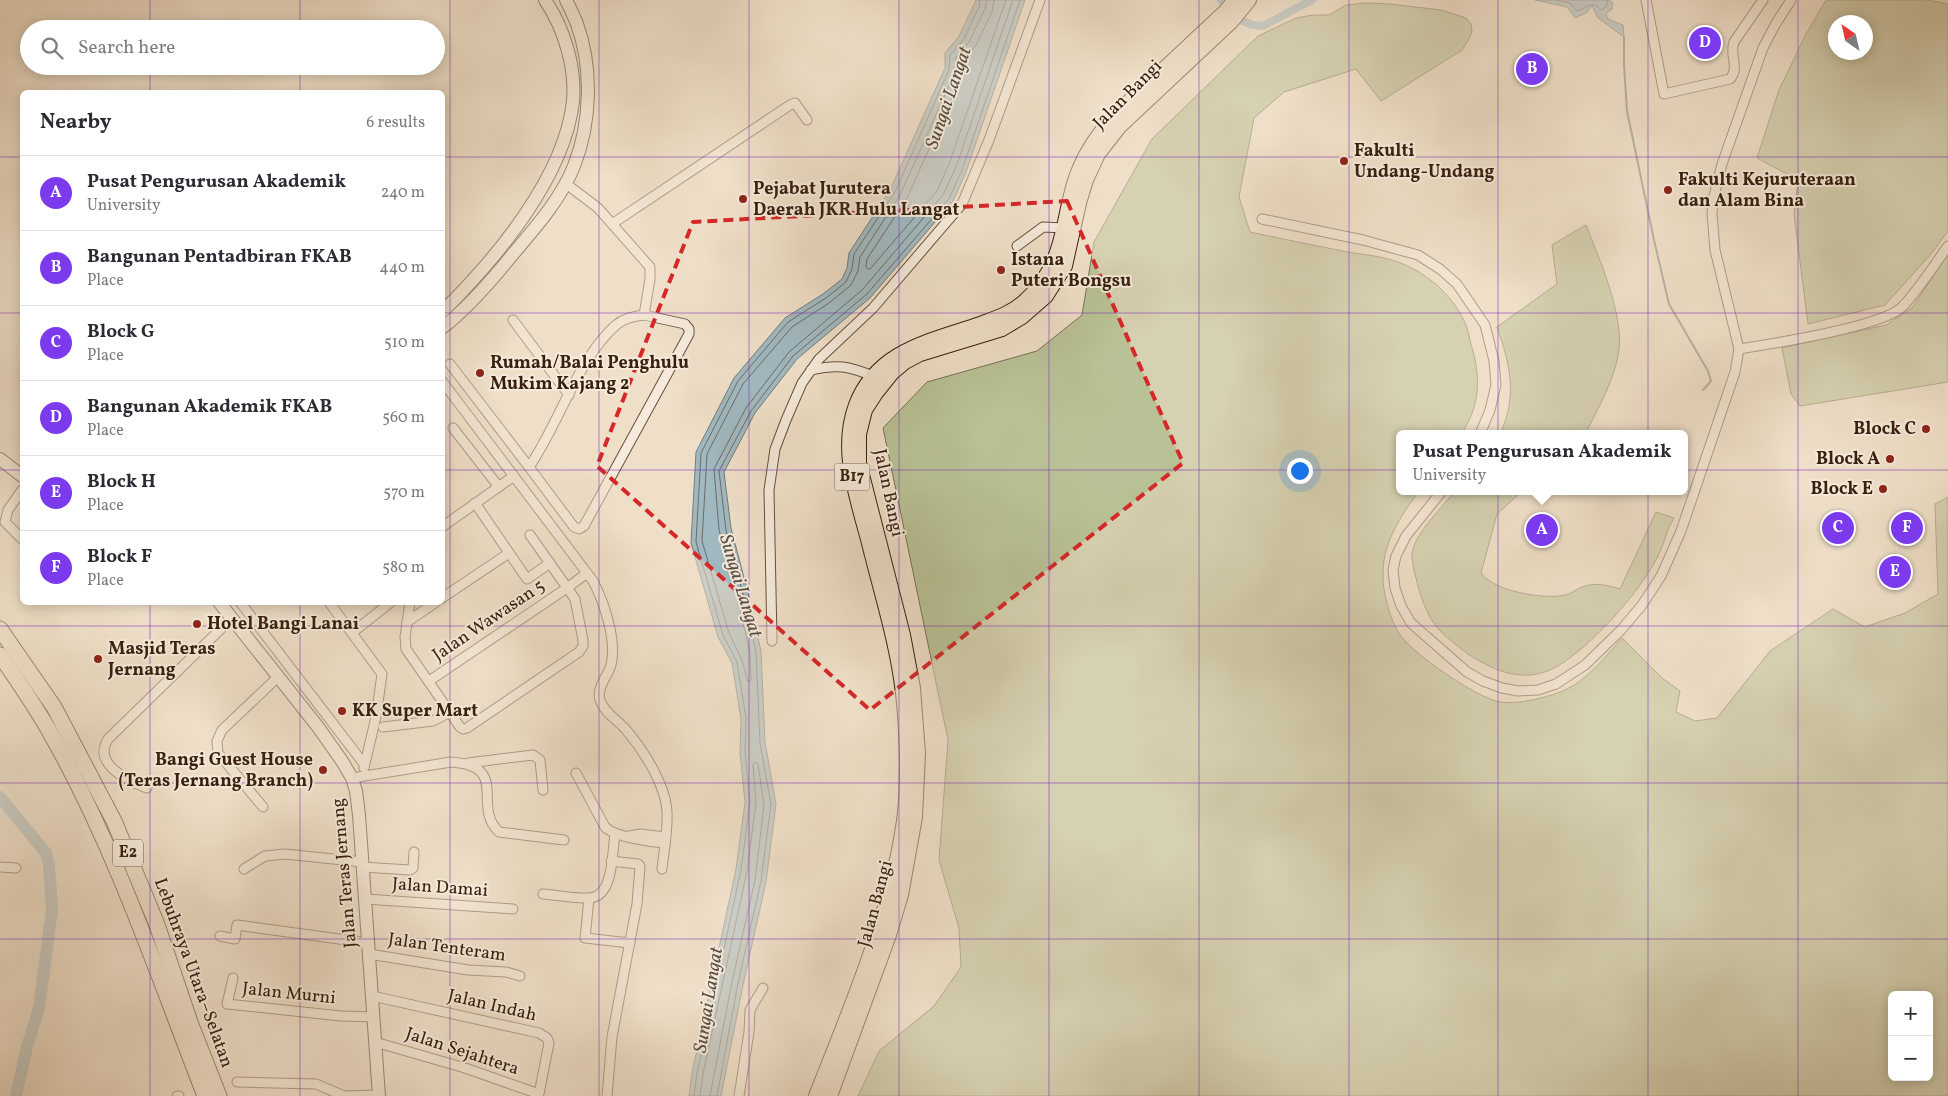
<!DOCTYPE html>
<html lang="en">
<head>
<meta charset="utf-8">
<style>
	:root { --surface:#fff; --page:#f2f2f3; --text:#2b2b33; --muted:#7c7c81; --line:#e1e1e2; --accent:#7c3aed }
	body { margin:0; font-family:Vollkorn,serif; background:var(--page); color:var(--text) }
	.controls { position:absolute; right:15px; bottom:15px; display:grid; overflow:hidden; border-radius:8px; box-shadow:0 2px 12px #0003 }
	.controls button { width:45px; height:45px; display:grid; place-items:center; padding:0; border:0; border-bottom:1px solid var(--line); background:var(--surface); color:var(--text); font:25px sans-serif }
	.compass { position:absolute; left:1828px; top:15px; width:45px; height:45px; border-radius:50%; background:var(--surface); box-shadow:0 2px 12px #0003; rotate:326deg }
	.you { position:absolute; left:1299px; top:470px; width:18px; height:18px; margin:-12px; border:4px solid #fff; border-radius:50%; background:#1a73e8; box-shadow:0 0 0 8px #1a73e833 }
	.badge { display:grid; place-items:center; width:32px; height:32px; border-radius:50%; background:var(--accent); color:#fff; font-size:16px; font-weight:700 }
	.pin { position:absolute; translate:-50% -50%; border:2px solid #fff; box-shadow:0 1px 5px #0006 }
	.popup { position:absolute; left:1396px; top:430px; width:292px; height:65px; box-sizing:border-box; display:grid; place-content:center; border-radius:8px; background:var(--surface); filter:drop-shadow(0 1px 4px #0005); font-size:16px; white-space:nowrap; color:var(--muted) }
	.popup b { font-size:19px; color:var(--text) }
	.popup::after { content:''; position:absolute; left:50%; top:100%; margin-left:-10px; border:10px solid transparent; border-top-color:var(--surface) }
	.list { margin:0; padding:0; list-style:none }
	h2 { display:flex; justify-content:space-between; align-items:center; height:65px; margin:0; padding:0 20px; font-size:21px }
	h2 small { font-size:16px; font-weight:400; color:var(--muted) }
	.list li { display:grid; grid-template-columns:32px 1fr auto; gap:15px; align-items:center; box-sizing:border-box; height:75px; padding:0 20px; border-top:1px solid var(--line) }
	.list b { display:block; font-size:19px; white-space:nowrap }
	.list p { margin:0; font-size:16px; white-space:nowrap; color:var(--muted) }
	.list em { font-size:16px; font-style:normal; color:var(--muted) }
	.icon { flex:none; width:28px; height:28px; fill:none; stroke:currentColor; stroke-width:2; stroke-linecap:round; stroke-linejoin:round }
	.map { position:relative; flex:none; width:1948px; height:1096px; overflow:hidden }
	.search { position:absolute; background:var(--surface); box-shadow:0 2px 12px #0003; left:20px; top:20px; width:425px; height:55px; display:flex; align-items:center; gap:12px; box-sizing:border-box; padding:0 18px; border-radius:28px; color:var(--muted); font-size:19px }
	.panel { position:absolute; background:var(--surface); box-shadow:0 2px 12px #0003; left:20px; top:90px; width:425px; height:515px; border-radius:8px }
	.map>svg:first-child { display:block }
	.green { fill:#b9c296; stroke:#787152; fill-rule:evenodd }
	.water { fill:#a0b9c1; stroke:#767c79 }
	.lines { fill:none; stroke-linecap:round; stroke-linejoin:round }
	.shore { stroke:#6c6c68; stroke-width:1 }
	.stream { stroke:#767c79; stroke-width:2 }
	.canal { stroke:#a0b9c1; stroke-width:8 }
	.river { stroke:#a0b9c1; stroke-width:12 }
	.minor-casing { stroke:#66503c; stroke-width:11 }
	.secondary-casing { stroke:#38200e; stroke-width:14 }
	.primary-casing { stroke:#38200e; stroke-width:16 }
	.motorway-casing { stroke:#38200e; stroke-width:17 }
	.minor { stroke:#f5eadb; stroke-width:9 }
	.secondary { stroke:#f5eadb; stroke-width:12 }
	.primary { stroke:#efdfc8; stroke-width:14 }
	.motorway { stroke:#efdfc8; stroke-width:15 }
	.marked { fill:none; stroke:#d62828; stroke-width:4; stroke-dasharray:10 6; stroke-linejoin:round }
	.grid { fill:none; stroke:#7b2cbf; stroke-width:1; stroke-opacity:0.55 }
	.poi-dot { fill:#8f2418; stroke:#f5eadb; stroke-width:2 }
	.labels { text-anchor:middle; dominant-baseline:central; stroke-width:4; stroke-linejoin:round; paint-order:stroke }
	.shield { fill:#f5eadb; stroke:#715d4c; stroke-width:1 }
	.shield-label { font-size:16px; font-weight:bold; fill:#38200e }
	.street-label { font-size:18px; fill:#38200e; stroke:#f5eadb }
	.poi-label { font-size:18px; font-weight:bold; fill:#38200e; stroke:#f5eadb; text-anchor:start }
	.water-label { font-size:19px; font-style:italic; fill:#574e44; stroke:#f5eadb }
</style>
</head>
<body>
<div class="map">
<svg width="1948" height="1096" viewBox="0 0 1948 1096">
	<rect width="100%" height="100%" fill="#efdfc8"/>
	<filter id="stains"><feTurbulence type="fractalNoise" baseFrequency=".004" numOctaves="4"/><feColorMatrix values="0 0 0 0 .2 0 0 0 0 .09 0 0 0 0 .02 0 0 0 .5 -.17"/></filter>
	<radialGradient id="worn" r=".72"><stop offset=".6" stop-color="#630" stop-opacity="0"/><stop offset="1" stop-color="#630" stop-opacity=".3"/></radialGradient>
	<g class="green">
		<path d="M1826 0H1928L1948 4V231L1931 254 1885 305 1808 324 1794 214 1798 180 1757 158 1779 90 1805 36ZM1836 22H1866V52H1836Z"/>
		<path d="M1365 3 1390 4 1441 10 1466 18 1471 24 1472 32 1469 39 1462 50 1381 101 1356 69 1284 92 1254 118 1239 197 1250 232C1282 239 1314 245 1347 252 1359 254 1372 255 1384 258 1420 266 1451 291 1466 325 1469 333 1470 343 1473 351 1481 381 1479 408 1461 434H1400V491H1419C1401 516 1383 542 1383 573 1382 590 1390 621 1400 635 1415 655 1475 697 1500 702 1517 705 1551 697 1567 689 1589 678 1606 656 1622 638L1662 678 1680 691 1676 712 1695 721 1717 718 1770 651 1833 609 1865 627 1905 613 1938 594 1935 504 1948 497V1096H858L879 1051 934 1006 961 967 959 928 939 860 948 740 883 428 927 382 1037 351 1082 315 1094 242 1152 139 1258 36 1296 18 1313 15H1329L1346 5ZM1892 995H1929V1077H1892Z"/>
		<path d="M1586 225C1599 258 1623 313 1619 349 1616 377 1598 409 1585 434H1500C1518 396 1510 364 1497 327L1557 284 1552 245Z"/>
		<path d="M1948 254V382L1800 406 1791 394 1782 348 1886 325 1912 308Z"/>
		<path d="M1455 491H1522L1497 514 1481 573C1493 591 1544 600 1565 595 1571 594 1576 589 1582 587 1596 582 1606 585 1620 589L1656 512 1674 518C1666 530 1665 543 1658 556 1640 592 1591 647 1556 667 1525 684 1496 672 1468 654 1458 646 1448 639 1439 630 1427 616 1420 596 1416 578 1414 569 1410 558 1413 549 1417 532 1444 505 1455 491Z"/>
	</g>
	<g class="water">
		<path d="M976 0H1025L966 172 953 201 870 298 797 359 755 413 724 472 731 528 748 593 761 651 765 742 776 804 766 882 743 985 721 1096H689L692 1073 736 869 745 802 740 753 741 719 732 663 718 637 691 543 696 452 734 378 785 318 823 294 842 279 847 268 849 253 890 190 945 68V53L959 36Z"/>
		<path d="M1535 0H1609L1613 3 1612 9 1606 14 1608 19 1623 25 1624 37 1598 18 1592 6 1586 13 1575 18 1567 7Z"/>
	</g>
	<g class="lines">
		<g class="shore">
			<path d="M987 0 985 9 969 42 956 57 955 72 900 195 860 257 858 271 851 285 829 303 792 327 743 384 707 454 702 541 729 633 742 660 748 682 751 680 750 652 737 596 719 530 714 469 746 408 789 352 862 290 943 195 956 167 1013 0"/>
			<path d="M994 0 992 12 976 45 964 60 962 75 907 198 867 259 866 267 868 269H870L937 191 949 164 1006 0"/>
			<path d="M1556 0 1570 3 1577 11C1587 8 1591 0 1600 9L1602 10 1607 6V0"/>
			<path d="M694 1096 697 1073 741 870 750 802 745 753 746 718 737 662 723 635 696 542 701 453 738 381 788 322 826 298 846 282 852 269 854 254 895 192 949 70 950 55 964 39 979 7 980 0"/>
			<path d="M700 1096 703 1074 747 871 756 803 753 764 755 762 758 764 764 805 755 880 732 982 710 1096"/>
			<path d="M717 1096 738 983 761 881 771 804 760 743 756 652 743 594 726 530 719 471 751 411 793 356 867 294 949 199 962 170 1020 0"/>
		</g>
		<path class="stream" d="M1624 37V65L1627 111 1654 240 1669 304 1708 371 1711 381 1703 390"/>
		<path class="canal" d="M1221 0 1243 21 1252 25 1263 26 1312 0"/>
		<path class="river" d="M0 797 46 853 49 866 52 910 39 1008 27 1047 16 1096"/>
		<g class="minor-casing">
			<g id="minor">
				<path d="M1646 0 1664 94 1730 79C1740 68 1729 55 1734 42L1763 0"/>
				<path d="M565 183 598 208 650 267V279L644 315"/>
				<path d="M1262 219 1363 240 1418 255 1440 269 1457 284 1485 325 1494 361 1496 385 1490 410 1480 434"/>
				<path d="M612 224 790 105 795 103 807 120"/>
				<path d="M1017 246 1043 227 1064 228"/>
				<path d="M644 315 685 324 689 329V334L584 526 579 529 574 527 529 467C558 426 578 358 616 325 624 318 634 316 644 315Z"/>
				<path d="M513 320 569 395"/>
				<path d="M1739 349C1771 344 1881 327 1902 307 1917 292 1935 264 1948 246"/>
				<path d="M450 364 529 467"/>
				<path d="M811 370C838 364 848 366 873 376"/>
				<path d="M442 381 593 581C604 602 617 640 611 665 608 676 596 688 600 700 604 713 619 721 627 731 644 751 666 786 667 812 668 831 664 850 662 869"/>
				<path d="M453 428 499 487"/>
				<path d="M22 490 8 510 5 522 22 539"/>
				<path d="M1442 491 1406 536 1396 556 1393 570 1395 588 1401 606 1411 623 1467 672 1483 681 1502 688 1518 691 1538 690 1556 684 1585 665 1621 630 1642 605 1661 576 1681 531 1735 372 1739 349 1715 250 1712 213 1714 196 1722 164 1763 48 1775 25 1791 0"/>
				<path d="M475 503 527 579 550 563"/>
				<path d="M442 527 514 476"/>
				<path d="M442 598 509 553"/>
				<path d="M240 602 364 764"/>
				<path d="M329 602 382 674 376 717 364 768"/>
				<path d="M410 602 405 637 406 649 460 727 463 729 467 728 579 652 583 646V640L575 599 530 535"/>
				<path d="M407 622 436 602"/>
				<path d="M352 633 391 602"/>
				<path d="M772 641 769 490 775 449 786 420 802 383 819 359 873 308 962 204 989 140 1040 0"/>
				<path d="M429 681 567 588 587 573"/>
				<path d="M383 727 433 721 450 712"/>
				<path d="M468 763 533 755 540 760 543 790"/>
				<path d="M576 773 605 827C615 837 650 842 665 843"/>
				<path d="M352 778 451 762C511 766 471 806 499 832L564 840"/>
				<path d="M147 788C128 781 92 764 108 739L232 618"/>
				<path d="M263 807 218 753 217 741 222 730 278 677"/>
				<path d="M629 836 641 834 665 837"/>
				<path d="M0 867 16 868"/>
				<path d="M362 867 410 870 413 868 414 852"/>
				<path d="M244 869 265 856 285 854 362 862"/>
				<path d="M543 894C558 895 575 899 590 898 614 896 612 852 615 834"/>
				<path d="M589 898 585 938 630 943"/>
				<path d="M365 899 513 909"/>
				<path d="M220 936 235 939 237 925 368 943"/>
				<path d="M369 954 468 970 506 972 520 976"/>
				<path d="M233 978 227 1004 341 1016 374 1017"/>
				<path d="M372 996 539 1033 547 1038 549 1043 539 1094 465 1068 375 1042"/>
				<path d="M237 1082 316 1084 344 1096 379 1095"/>
				<path d="M177 1096H179"/>
				<path d="M607 1096 612 1037 637 904 640 866 638 864 611 861"/>
				<path d="M739 1096 749 1032 750 1010 763 988"/>
			</g>
		</g>
		<g class="secondary-casing">
			<g id="secondary">
				<path d="M442 312C495 260 565 177 573 101 576 67 564 28 545 0"/>
				<path d="M442 328C469 307 492 280 513 254 535 228 561 199 574 166 591 123 593 68 577 24 574 16 570 8 566 0"/>
				<path d="M0 459 22 476"/>
				<path d="M219 602 318 727 342 761 352 778 356 791 359 815 379 1096"/>
			</g>
		</g>
		<g class="primary-casing">
			<g id="primary">
				<path d="M816 1096C851 1007 890 917 904 821 909 784 907 730 903 693 897 642 881 592 869 543 857 497 839 450 856 405 877 350 931 341 980 324 996 318 1012 313 1025 301 1075 256 1057 202 1089 150 1105 122 1130 101 1153 79 1177 57 1200 35 1224 13L1235 0"/>
				<path d="M830 1096 889 935 901 895 915 817 918 753 913 688 903 635 859 463V434L865 410 876 393 892 373 905 362 920 354 1002 329 1022 317 1046 296 1065 266 1079 203 1086 180 1098 154 1119 127 1231 22 1249 0"/>
			</g>
		</g>
		<g class="motorway-casing">
			<g id="motorway">
				<path d="M0 629 54 707 114 821 156 922 191 1025 219 1096"/>
				<path d="M0 655C18 681 36 707 51 734 115 847 158 975 205 1096"/>
			</g>
		</g>
		<use href="#minor" class="minor"/>
		<use href="#secondary" class="secondary"/>
		<use href="#primary" class="primary"/>
		<use href="#motorway" class="motorway"/>
	</g>
	<path d="M0 0H1948V1096H0ZM1067 201 1183 463 870 710 597 466 693 222Z" fill="#efdfc8" fill-opacity=".55" fill-rule="evenodd"/>
	<path class="marked" d="M1067 201 1183 463 870 710 597 466 693 222Z"/>
	<path class="grid" d="M150 0V29M300 0V29M450 0V1096M599 0V1096M749 0V1096M899 0V1096M1049 0V1096M1199 0V1096M1349 0V1096M1498 0V1096M1648 0V1096M1798 0V1096M150 66V92M300 66V92M0 157H22M442 157H1948M0 313H22M442 313H1948M0 470H22M442 470H1948M150 602V1096M300 602V1096M0 626H1948M0 783H1948M0 939H1948"/>
	<g class="poi-dot">
		<circle cx="1344" cy="161" r="5"/>
		<circle cx="1668" cy="190" r="5"/>
		<circle cx="743" cy="199" r="5"/>
		<circle cx="1001" cy="270" r="5"/>
		<circle cx="480" cy="373" r="5"/>
		<circle cx="1926" cy="429" r="5"/>
		<circle cx="1890" cy="459" r="5"/>
		<circle cx="1883" cy="489" r="5"/>
		<circle cx="197" cy="624" r="5"/>
		<circle cx="98" cy="659" r="5"/>
		<circle cx="342" cy="711" r="5"/>
		<circle cx="323" cy="770" r="5"/>
	</g>
	<g class="labels">
		<g class="shield">
			<rect x="834.5" y="463.5" width="35" height="27" rx="4"/>
			<rect x="113" y="839.5" width="30" height="27" rx="4"/>
		</g>
		<g class="shield-label">
			<text x="852" y="477">B17</text>
			<text x="128" y="853">E2</text>
		</g>
		<g class="street-label">
			<text transform="translate(1128 95) rotate(-45)">Jalan Bangi</text>
			<text transform="translate(888 493) rotate(78)">Jalan Bangi</text>
			<text transform="translate(489 621) rotate(-34)">Jalan Wawasan 5</text>
			<text transform="translate(345 873) rotate(-95)">Jalan Teras Jernang</text>
			<text transform="translate(440 888) rotate(4)">Jalan Damai</text>
			<text transform="translate(876 904) rotate(-75)">Jalan Bangi</text>
			<text transform="translate(447 948) rotate(8)">Jalan Tenteram</text>
			<text transform="translate(193 973) rotate(70)">Lebuhraya Utara–Selatan</text>
			<text transform="translate(289 994) rotate(6)">Jalan Murni</text>
			<text transform="translate(492 1006) rotate(13)">Jalan Indah</text>
			<text transform="translate(462 1052) rotate(18)">Jalan Sejahtera</text>
		</g>
		<g class="poi-label">
			<text x="1354" y="151">Fakulti<tspan x="1354" dy="21">Undang-Undang</tspan></text>
			<text x="1678" y="180">Fakulti Kejuruteraan<tspan x="1678" dy="21">dan Alam Bina</tspan></text>
			<text x="753" y="189">Pejabat Jurutera<tspan x="753" dy="21">Daerah JKR Hulu Langat</tspan></text>
			<text x="1011" y="260">Istana<tspan x="1011" dy="21">Puteri Bongsu</tspan></text>
			<text x="490" y="363">Rumah/Balai Penghulu<tspan x="490" dy="21">Mukim Kajang 2</tspan></text>
			<text x="1916" y="429" text-anchor="end">Block C</text>
			<text x="1880" y="459" text-anchor="end">Block A</text>
			<text x="1873" y="489" text-anchor="end">Block E</text>
			<text x="207" y="624">Hotel Bangi Lanai</text>
			<text x="108" y="649">Masjid Teras<tspan x="108" dy="21">Jernang</tspan></text>
			<text x="352" y="711">KK Super Mart</text>
			<text x="313" y="760" text-anchor="end">Bangi Guest House<tspan x="313" dy="21">(Teras Jernang Branch)</tspan></text>
		</g>
		<g class="water-label">
			<text transform="translate(949 98) rotate(-71)">Sungai Langat</text>
			<text transform="translate(740 586) rotate(73)">Sungai Langat</text>
			<text transform="translate(709 1000) rotate(-81)">Sungai Langat</text>
		</g>
	</g>
	<rect width="100%" height="100%" filter="url(#stains)"/>
	<rect width="100%" height="100%" fill="url(#worn)"/>
</svg>
<div class="controls">
<button>+</button>
<button>−</button>
</div>
<svg class="compass" viewBox="-18 -18 36 36"><path d="M0-13l5 13h-10z" fill="#e53935"/><path d="M0 13l5-13h-10z" fill="#7c7c81"/></svg>
<div class="you"></div>
<div class="pin badge" style="left:1542px;top:530px">A</div>
<div class="popup"><b>Pusat Pengurusan Akademik</b>University</div>
<div class="pin badge" style="left:1532px;top:69px">B</div>
<div class="pin badge" style="left:1838px;top:528px">C</div>
<div class="pin badge" style="left:1705px;top:43px">D</div>
<div class="pin badge" style="left:1895px;top:572px">E</div>
<div class="pin badge" style="left:1907px;top:528px">F</div>
<div class="search"><svg class="icon" aria-label="search" viewBox="0 0 24 24"><circle cx="10" cy="10" r="6"/><path d="M15 15l6 6"/></svg>Search here</div>
<section class="panel">
<h2>Nearby<small>6 results</small></h2>
<ul class="list">
<li><span class="badge">A</span><div><b>Pusat Pengurusan Akademik</b><p>University</p></div><em>240 m</em></li>
<li><span class="badge">B</span><div><b>Bangunan Pentadbiran FKAB</b><p>Place</p></div><em>440 m</em></li>
<li><span class="badge">C</span><div><b>Block G</b><p>Place</p></div><em>510 m</em></li>
<li><span class="badge">D</span><div><b>Bangunan Akademik FKAB</b><p>Place</p></div><em>560 m</em></li>
<li><span class="badge">E</span><div><b>Block H</b><p>Place</p></div><em>570 m</em></li>
<li><span class="badge">F</span><div><b>Block F</b><p>Place</p></div><em>580 m</em></li>
</ul>
</section>
</div>
</body>
</html>
